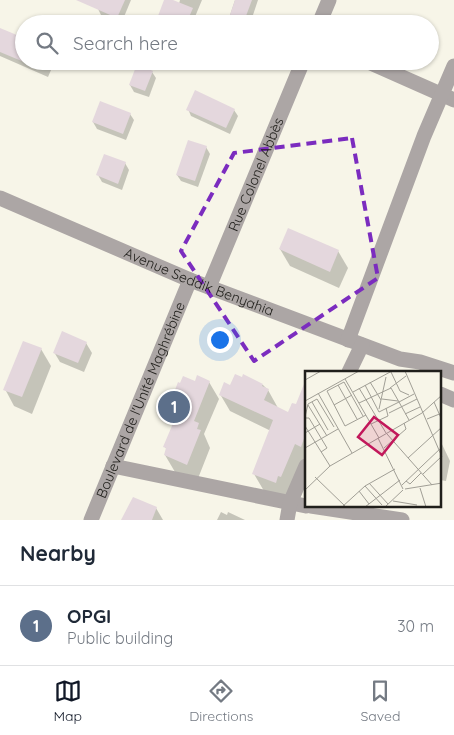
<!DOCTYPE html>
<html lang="en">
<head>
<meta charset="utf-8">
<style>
	:root { --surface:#fff; --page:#f6f6f7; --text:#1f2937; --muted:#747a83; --line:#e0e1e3; --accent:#111827 }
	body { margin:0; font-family:Quicksand,sans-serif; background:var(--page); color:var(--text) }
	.you { position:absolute; left:219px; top:339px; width:18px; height:18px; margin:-12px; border:4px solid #fff; border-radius:50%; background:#1a73e8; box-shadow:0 0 0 8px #1a73e833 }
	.badge { display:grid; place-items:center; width:32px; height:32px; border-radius:50%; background:var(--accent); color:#fff; font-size:16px; font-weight:700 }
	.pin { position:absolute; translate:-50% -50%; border:2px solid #fff; box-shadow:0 1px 5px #0006 }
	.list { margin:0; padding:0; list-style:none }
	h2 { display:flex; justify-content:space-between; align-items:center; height:65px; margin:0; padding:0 20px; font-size:21px }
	h2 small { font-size:16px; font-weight:400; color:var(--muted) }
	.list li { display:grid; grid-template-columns:32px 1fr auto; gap:15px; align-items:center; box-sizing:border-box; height:80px; padding:0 20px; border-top:1px solid var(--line) }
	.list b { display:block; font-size:19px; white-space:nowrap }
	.list p { margin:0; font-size:16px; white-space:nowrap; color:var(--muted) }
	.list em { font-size:16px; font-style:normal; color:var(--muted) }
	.icon { flex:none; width:28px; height:28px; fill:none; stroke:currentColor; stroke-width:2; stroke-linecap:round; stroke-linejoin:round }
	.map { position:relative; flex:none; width:454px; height:520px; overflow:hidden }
	.search { position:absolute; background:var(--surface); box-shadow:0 1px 4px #0004; left:15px; right:15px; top:15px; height:55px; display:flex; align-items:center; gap:12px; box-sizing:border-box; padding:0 18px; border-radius:28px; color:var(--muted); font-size:19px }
	.sheet { height:145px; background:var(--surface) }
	nav { display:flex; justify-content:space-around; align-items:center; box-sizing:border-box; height:70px; border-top:1px solid var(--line); background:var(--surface); font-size:14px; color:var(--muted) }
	nav a { display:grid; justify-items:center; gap:2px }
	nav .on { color:var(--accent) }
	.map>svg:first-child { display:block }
	.shadow { fill:#0003 }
	.building { fill:#e4d7dd }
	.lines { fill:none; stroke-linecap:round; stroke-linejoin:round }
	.minor { stroke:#aca6a5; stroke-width:15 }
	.marked { fill:none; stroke:#7b2cbf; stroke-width:4; stroke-dasharray:10 6; stroke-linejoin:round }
	.labels { text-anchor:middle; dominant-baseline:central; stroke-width:4; stroke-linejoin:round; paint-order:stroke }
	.street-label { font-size:14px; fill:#201f1b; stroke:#fff }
	.inset-road { fill:none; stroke:#a19f96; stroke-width:1 }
	.view { fill:#c2185b; fill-opacity:0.15; stroke:#c2185b; stroke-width:2.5 }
	.inset-edge { fill:none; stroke:#201f1b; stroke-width:2.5 }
</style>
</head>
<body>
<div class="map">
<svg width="454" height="520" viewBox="0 0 454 520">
	<rect width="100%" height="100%" fill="#f7f5e8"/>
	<g class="shadow">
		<path d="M101 0H131L121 24 101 15 98 9Z"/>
		<path d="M165 0 179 4 180 0H202L192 24H167Z"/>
		<path d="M235 0H258L250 24H227Z"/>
		<path d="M0 30 24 61H55L48 77 0 56Z"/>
		<path d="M228 61H242L240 65Z"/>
		<path d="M152 72 156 78 149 97 134 92 130 85Z"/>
		<path d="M188 109 234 110 238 116 230 134 191 116Z"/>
		<path d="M130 114 134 120 126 140 97 129 93 122Z"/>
		<path d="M206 147 210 154 198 187 181 181 177 175Z"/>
		<path d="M125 163 129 170 122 190 102 182 98 175Z"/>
		<path d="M280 249 338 251 348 268 339 288 290 266Z"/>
		<path d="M86 343 92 353 84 372 60 362 54 352Z"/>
		<path d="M41 349 51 366 32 414 14 406 5 389Z"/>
		<path d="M196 382H209L219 399 204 434 210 448 197 481 175 472 165 455 167 450 165 447 176 419 172 411 173 407 171 403Z"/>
		<path d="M263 385 268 390 278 408 289 414 292 404 306 410V461L285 499 264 491 254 474 271 431 230 411 220 394 231 387Z"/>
		<path d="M440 440 450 461 446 481 440 480Z"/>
		<path d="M156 508 163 520H123Z"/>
		<path d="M221 512 227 515 228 512 245 520H217Z"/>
	</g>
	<g class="building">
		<path d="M76 0H125L117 18Z"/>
		<path d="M164 0H173L193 8 186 24H155Z"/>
		<path d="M235 0H252L243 24H227Z"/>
		<path d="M0 28 24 38V62L0 52Z"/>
		<path d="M137 64 153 71 145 91 129 85Z"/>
		<path d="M195 90 235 109 226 128 186 110Z"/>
		<path d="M100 101 131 113 123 134 92 122Z"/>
		<path d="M188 140 207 146 195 181 176 175Z"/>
		<path d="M104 154 126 162 118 184 96 175Z"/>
		<path d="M288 228 339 250 330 272 279 249Z"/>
		<path d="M62 331 87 342 78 363 53 353Z"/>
		<path d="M23 341 42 348 22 397 3 390Z"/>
		<path d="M235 374 242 377 243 374 263 384 262 386 269 389 264 400 288 412 292 403 296 404 306 379V433L301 447 295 444 281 477 278 476 276 483 252 474 273 420 219 395 224 382 230 385Z"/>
		<path d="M197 375 210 381 194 421 199 423 197 429 201 430 187 465 164 455 166 448 163 447 177 414 170 411 173 404 170 403 178 382 180 383 183 376 195 381Z"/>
		<path d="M133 497 157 507 152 520H121Z"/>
	</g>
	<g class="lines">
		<g class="minor">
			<path d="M319 24 329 0"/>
			<path d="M366 61 454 100"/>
			<path id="s1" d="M0 198 190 280 400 359 420 362 454 373"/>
			<path id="s2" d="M209 287 303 61"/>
			<path d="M348 340 424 136 454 66"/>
			<path d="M349 372 362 345"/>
			<path d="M440 394 454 400"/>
			<path d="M113 466 306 506"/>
			<path d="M311 506 402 520"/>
			<path id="s3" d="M91 520 190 280"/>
			<path d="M287 520 290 503 306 466"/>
		</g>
	</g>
	<path class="marked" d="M352 138 378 278 254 361 181 251 234 153Z"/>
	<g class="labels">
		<g class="street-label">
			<text stroke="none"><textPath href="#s2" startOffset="122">Rue Colonel Abbès</textPath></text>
			<text stroke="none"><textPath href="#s1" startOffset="216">Avenue Seddik Benyahia</textPath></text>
			<text stroke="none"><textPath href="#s3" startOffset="130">Boulevard de l'Unité Maghrébine</textPath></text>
		</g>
	</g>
	<g transform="translate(305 371)">
		<rect width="136" height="136" fill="#f7f5e8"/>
		<path class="inset-road" d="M100 0 137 86M86 1 95 20 104 24M40 8 74 67M0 9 16 0M65 11 76 29M33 14 52 48M60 14 74 41M54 17 81 62M85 17 101 5M48 21 87 0M13 22 47 82M12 28 29 56M77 28 93 30M0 30 54 0M7 31 23 59M129 31 136 47M54 32 86 17 94 31 74 41M3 34 22 65M29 34 47 24M74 38 81 6M84 42 112 28M100 43 115 36M58 45 39 11 22 20 40 55 61 44M0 46 3 33 12 28M0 47H4L22 77 16 81M122 48 137 42M104 49 94 31 109 23M66 53 83 45 81 37M0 55 25 95M0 62 15 53M82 63 127 114M73 67 98 118M0 77 33 58M79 77 101 58 99 52M103 87 137 56M118 103 136 86M10 106 41 136M101 110 105 113 116 102M64 112 83 133M97 114 137 76M60 115 77 134M115 117 121 136M100 118 137 112M0 119 25 95 117 42 137 24M54 120 64 133M88 130 112 134M37 136 60 115 90 98M60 136 95 109M80 136 98 119"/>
		<path class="view" d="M69 46 93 64 77 84 53 66Z"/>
		<rect width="136" height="136" class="inset-edge"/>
	</g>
</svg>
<div class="you"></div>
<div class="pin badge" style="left:174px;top:407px;background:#5c6f8a">1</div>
<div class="search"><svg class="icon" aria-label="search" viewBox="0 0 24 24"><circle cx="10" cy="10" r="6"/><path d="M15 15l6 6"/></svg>Search here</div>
</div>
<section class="sheet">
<h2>Nearby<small></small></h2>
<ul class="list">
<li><span class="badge" style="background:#5c6f8a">1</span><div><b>OPGI</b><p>Public building</p></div><em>30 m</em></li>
</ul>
</section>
<nav>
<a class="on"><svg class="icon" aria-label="map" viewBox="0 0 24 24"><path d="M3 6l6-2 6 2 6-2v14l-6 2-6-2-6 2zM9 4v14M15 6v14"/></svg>Map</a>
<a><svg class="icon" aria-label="directions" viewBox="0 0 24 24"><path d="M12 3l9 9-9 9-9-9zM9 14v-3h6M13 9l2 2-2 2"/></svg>Directions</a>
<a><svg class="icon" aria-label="saved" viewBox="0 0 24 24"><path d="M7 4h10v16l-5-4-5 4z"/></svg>Saved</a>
</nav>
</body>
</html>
